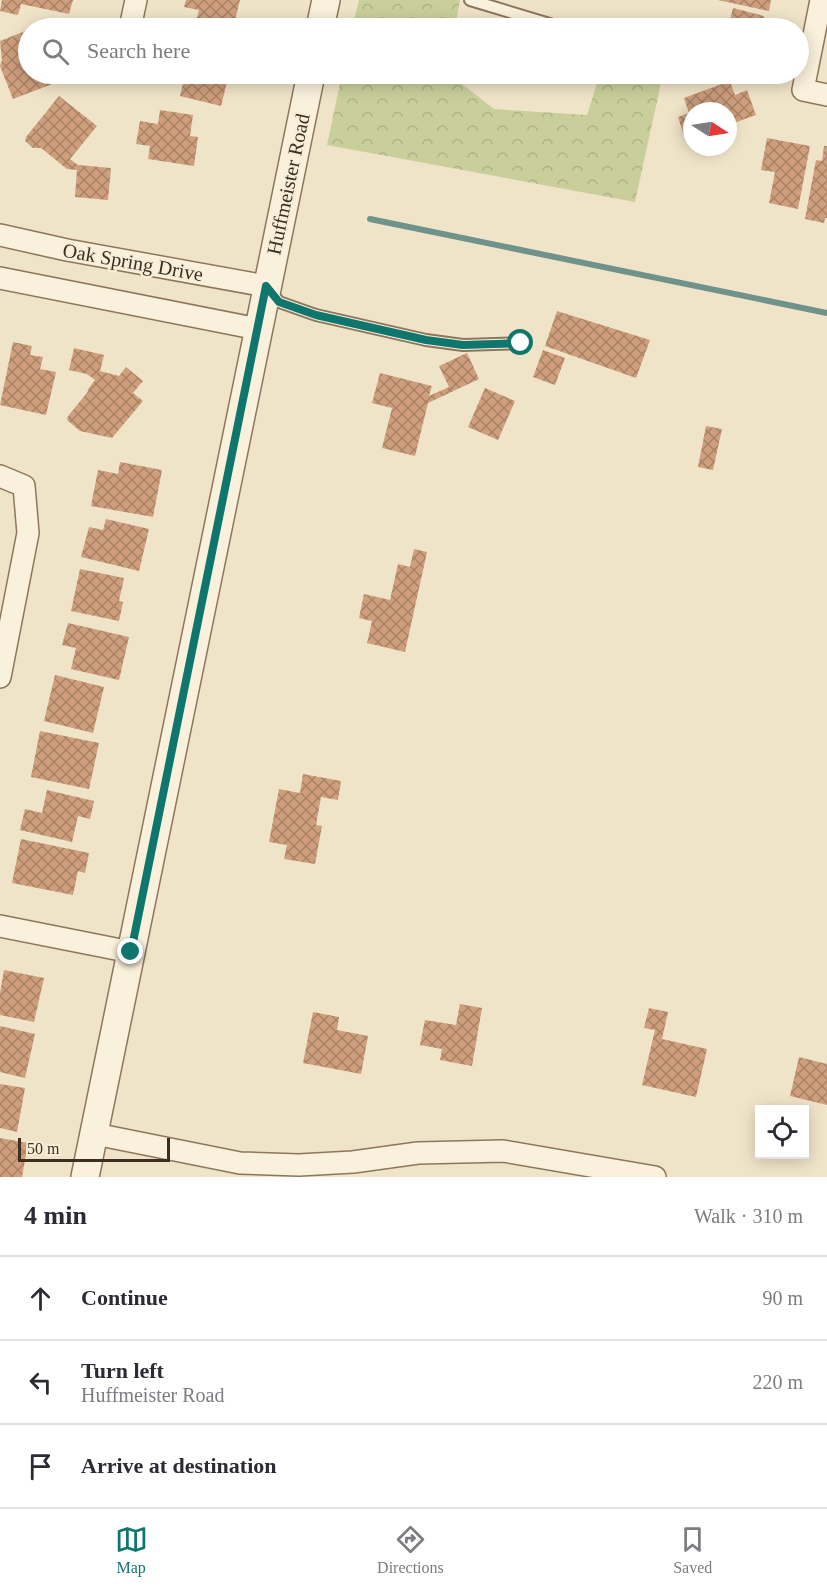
<!DOCTYPE html>
<html lang="en">
<head>
<meta charset="utf-8">
<style>
	:root { --surface:#fff; --page:#f7f7f7; --text:#2b2b33; --muted:#7c7c81; --line:#e1e1e2; --accent:#0f766e }
	body { margin:0; font-family:"Times New Roman",serif; background:var(--page); color:var(--text) }
	.controls { position:absolute; right:18px; bottom:18px; display:grid; overflow:hidden; border-radius:0px; box-shadow:0 3px 15px #0003 }
	.controls button { width:54px; height:54px; display:grid; place-items:center; padding:0; border:0; border-bottom:2px solid var(--line); background:var(--surface); color:var(--text); font:30px sans-serif }
	.compass { position:absolute; left:683px; top:102px; width:54px; height:54px; border-radius:50%; background:var(--surface); box-shadow:0 3px 15px #0003; rotate:102deg }
	.scale { position:absolute; left:18px; bottom:15px; width:152px; box-sizing:border-box; padding-left:6px; border:3px solid #3d2e20; border-top:0; font-size:16px; line-height:21px; white-space:nowrap; color:#3d2e20; -webkit-text-stroke:4px #f7eed8; paint-order:stroke }
	.stop { position:absolute; width:18px; height:18px; margin:-14px; border:4px solid #0f766e; border-radius:50%; background:#fff }
	.stop.end { background:#0f766e; border-color:#fff; box-shadow:0 2px 6px #0008 }
	.list { margin:0; padding:0; list-style:none }
	h2 { display:flex; justify-content:space-between; align-items:center; height:78px; margin:0; padding:0 24px; font-size:26px }
	h2 small { font-size:20px; font-weight:400; color:var(--muted) }
	.list li { display:grid; grid-template-columns:39px 1fr auto; gap:18px; align-items:center; box-sizing:border-box; height:84px; padding:0 24px; border-top:2px solid var(--line) }
	.list b { display:block; font-size:22px; white-space:nowrap }
	.list p { margin:0; font-size:20px; white-space:nowrap; color:var(--muted) }
	.list em { font-size:20px; font-style:normal; color:var(--muted) }
	.icon { flex:none; width:33px; height:33px; fill:none; stroke:currentColor; stroke-width:2; stroke-linecap:round; stroke-linejoin:round }
	.map { position:relative; flex:none; width:827px; height:1177px; overflow:hidden }
	.search { position:absolute; background:var(--surface); box-shadow:0 3px 15px #0003; left:18px; right:18px; top:18px; height:66px; display:flex; align-items:center; gap:15px; box-sizing:border-box; padding:0 21px; border-radius:33px; color:var(--muted); font-size:22px }
	.sheet { height:330px; background:var(--surface) }
	nav { display:flex; justify-content:space-around; align-items:center; box-sizing:border-box; height:84px; border-top:2px solid var(--line); background:var(--surface); font-size:16px; color:var(--muted) }
	nav a { display:grid; justify-items:center; gap:3px }
	nav .on { color:var(--accent) }
	.map>svg:first-child { display:block }
	.forest { fill:url(#forest-crowns) }
	.lines { fill:none; stroke-linecap:round; stroke-linejoin:round }
	.stream { stroke:#6f938a; stroke-width:6 }
	.building { fill:url(#building-cross-hatch) }
	.service-casing { stroke:#8d765c; stroke-width:14 }
	.minor-casing { stroke:#8d765c; stroke-width:24 }
	.tertiary-casing { stroke:#8d765c; stroke-width:30 }
	.service { stroke:#faf1dc; stroke-width:10 }
	.minor { stroke:#faf1dc; stroke-width:21 }
	.tertiary { stroke:#faf1dc; stroke-width:27 }
	.route { stroke:#0f766e; stroke-width:8 }
	.labels { text-anchor:middle; dominant-baseline:central; stroke-width:5; stroke-linejoin:round; paint-order:stroke }
	.street-label { font-size:20px; fill:#3d2e20; stroke:#f7eed8 }
</style>
</head>
<body>
<div class="map">
<svg width="827" height="1177" viewBox="0 0 827 1177">
	<defs>
		<pattern id="forest-crowns" width="20" height="18" patternUnits="userSpaceOnUse" patternTransform="scale(1.5)"><rect width="20" height="18" fill="#c9cf9b"/><path d="M2 6a3 3 0 1 1 6 0M12 15a3 3 0 1 1 6 0" fill="none" stroke="#aeb285"/></pattern>
		<pattern id="building-cross-hatch" width="8" height="8" patternUnits="userSpaceOnUse" patternTransform="scale(1.5)"><rect width="8" height="8" fill="#cf9f7d"/><path d="M0 0l8 8M0 8l8-8" fill="none" stroke="#a98266"/></pattern>
	</defs>
	<rect width="100%" height="100%" fill="#f0e4c8"/>
	<g class="forest">
		<path d="M359 0H460L455 28H352Z"/>
		<path d="M636 19H637L673 24 672 28H622Z"/>
		<path d="M342 74H449L494 109 587 115 600 74H663L635 202 327 145Z"/>
	</g>
	<g class="lines">
		<path class="stream" d="M370 219 827 313"/>
	</g>
	<g class="building">
		<path d="M2 0H73L69 14 21 4 18 15 0 11Z"/>
		<path d="M186 0H240L233 28H207L195 26 199 10 184 7Z"/>
		<path d="M718 0H771L769 11Z"/>
		<path d="M733 8 764 16 761 28H716L717 21 729 24Z"/>
		<path d="M28 30V74H57L60 81 13 99 0 66 2 60 0 41Z"/>
		<path d="M185 74H229L221 106 180 96Z"/>
		<path d="M730 81 735 95 747 90 756 115 728 125V111H692V137L685 139 678 117 689 113 684 98Z"/>
		<path d="M59 96 97 126 70 159 78 165 111 168 108 200 75 197 77 170 67 169 41 148H33L25 141 26 137Z"/>
		<path d="M160 110 193 115 190 136 198 137 194 166 148 159 150 146 136 144 140 121 158 124Z"/>
		<path d="M767 138 810 146 798 209 769 203 775 172 761 170Z"/>
		<path d="M824 146H827V218H825L824 223 805 219 816 160 822 161Z"/>
		<path d="M557 311 650 340 636 378 545 346Z"/>
		<path d="M13 342 32 346 30 355 43 357 40 369 56 372 46 415 0 405Z"/>
		<path d="M74 348 104 355 100 371 119 376 126 367 143 381 133 393 143 401 112 438 80 431 67 420 68 416 87 393 89 388 95 380 87 374 69 370Z"/>
		<path d="M543 350 565 358 555 385 533 377Z"/>
		<path d="M467 353 479 379 428 403 415 456 382 448 392 408 372 403 380 373 432 386 429 396 449 387 439 366Z"/>
		<path d="M485 388 515 401 498 440 468 427Z"/>
		<path d="M706 426 722 429 713 470 698 467Z"/>
		<path d="M120 462 162 470 153 517 91 506 98 470 118 474Z"/>
		<path d="M106 519 149 529 139 571 81 557 89 527 103 530Z"/>
		<path d="M414 549 427 552 405 652 367 643 372 621 359 618 364 594 390 600 398 564 410 567Z"/>
		<path d="M80 569 124 578 119 601 123 602 119 621 71 611Z"/>
		<path d="M68 623 129 637 119 680 71 669 76 648 62 645Z"/>
		<path d="M55 675 104 687 93 733 44 721Z"/>
		<path d="M40 731 99 743 89 789 31 777Z"/>
		<path d="M303 774 341 781 338 800 321 797 316 825 322 826 315 864 284 859 287 845 269 842 279 789 300 793Z"/>
		<path d="M47 790 94 801 90 819 78 816 72 842 20 830 25 809 42 813Z"/>
		<path d="M21 839 89 853 85 873 78 871 73 895 12 883Z"/>
		<path d="M4 970 44 978 34 1022 0 1015V993Z"/>
		<path d="M460 1004 482 1008 472 1066 440 1060 442 1049 420 1045 425 1020 456 1025Z"/>
		<path d="M649 1008 668 1012 662 1039 707 1049 696 1097 642 1085 655 1030 644 1028Z"/>
		<path d="M313 1012 339 1017 337 1030 368 1036 361 1074 303 1063Z"/>
		<path d="M0 1026 35 1034 25 1078 0 1072Z"/>
		<path d="M799 1057 827 1064V1105L790 1096Z"/>
		<path d="M0 1084 25 1088 17 1132 0 1128Z"/>
		<path d="M0 1138 28 1143 22 1177H0Z"/>
	</g>
	<g class="lines">
		<g class="service-casing">
			<g id="service">
				<path d="M470 0 563 28"/>
				<path d="M270 291 279 302 316 315 426 340 463 345 521 343"/>
			</g>
		</g>
		<g class="minor-casing">
			<g id="minor">
				<path d="M821 0 803 90 827 95"/>
				<path d="M130 28 136 0"/>
				<path d="M0 235 67 250 266 286"/>
				<path d="M0 278 258 329"/>
				<path d="M0 476 24 486 28 533 0 677"/>
				<path d="M0 926 131 952"/>
				<path d="M95 1134 240 1163 299 1165 353 1162 418 1153 503 1151 655 1177"/>
			</g>
		</g>
		<g class="tertiary-casing">
			<g id="tertiary">
				<path d="M320 28 326 0"/>
				<path d="M85 1177 311 74"/>
			</g>
		</g>
		<use href="#service" class="service"/>
		<use href="#minor" class="minor"/>
		<use href="#tertiary" class="tertiary"/>
	</g>
	<g class="lines">
		<path class="route" d="M131 952 266 286 279 302 316 315 426 340 463 345 521 343"/>
	</g>
	<g class="labels">
		<g class="street-label">
			<text transform="translate(288 184) rotate(-78)">Huffmeister Road</text>
			<text transform="translate(133 262) rotate(10)">Oak Spring Drive</text>
		</g>
	</g>
</svg>
<div class="controls">
<button><svg class="icon" aria-label="locate" viewBox="0 0 24 24"><circle cx="12" cy="12" r="6"/><path d="M12 2v4M12 18v4M2 12h4M18 12h4"/></svg></button>
</div>
<svg class="compass" viewBox="-18 -18 36 36"><path d="M0-13l5 13h-10z" fill="#e53935"/><path d="M0 13l5-13h-10z" fill="#7c7c81"/></svg>
<div class="scale">50 m</div>
<div class="stop" style="left:521px;top:343px"></div>
<div class="stop end" style="left:131px;top:952px"></div>
<div class="search"><svg class="icon" aria-label="search" viewBox="0 0 24 24"><circle cx="10" cy="10" r="6"/><path d="M15 15l6 6"/></svg>Search here</div>
</div>
<section class="sheet">
<h2>4 min<small>Walk · 310 m</small></h2>
<ul class="list">
<li><svg class="icon" aria-label="ahead" viewBox="0 0 24 24"><path d="M12 20V5M6 11l6-6 6 6"/></svg><div><b>Continue</b></div><em>90 m</em></li>
<li><svg class="icon" aria-label="left" viewBox="0 0 24 24"><path d="M17 20v-9H6M10 6l-5 5 5 5"/></svg><div><b>Turn left</b><p>Huffmeister Road</p></div><em>220 m</em></li>
<li><svg class="icon" aria-label="arrive" viewBox="0 0 24 24"><path d="M6 21V4h12l-3 4 3 4H6"/></svg><div><b>Arrive at destination</b></div></li>
</ul>
</section>
<nav>
<a class="on"><svg class="icon" aria-label="map" viewBox="0 0 24 24"><path d="M3 6l6-2 6 2 6-2v14l-6 2-6-2-6 2zM9 4v14M15 6v14"/></svg>Map</a>
<a><svg class="icon" aria-label="directions" viewBox="0 0 24 24"><path d="M12 3l9 9-9 9-9-9zM9 14v-3h6M13 9l2 2-2 2"/></svg>Directions</a>
<a><svg class="icon" aria-label="saved" viewBox="0 0 24 24"><path d="M7 4h10v16l-5-4-5 4z"/></svg>Saved</a>
</nav>
</body>
</html>
